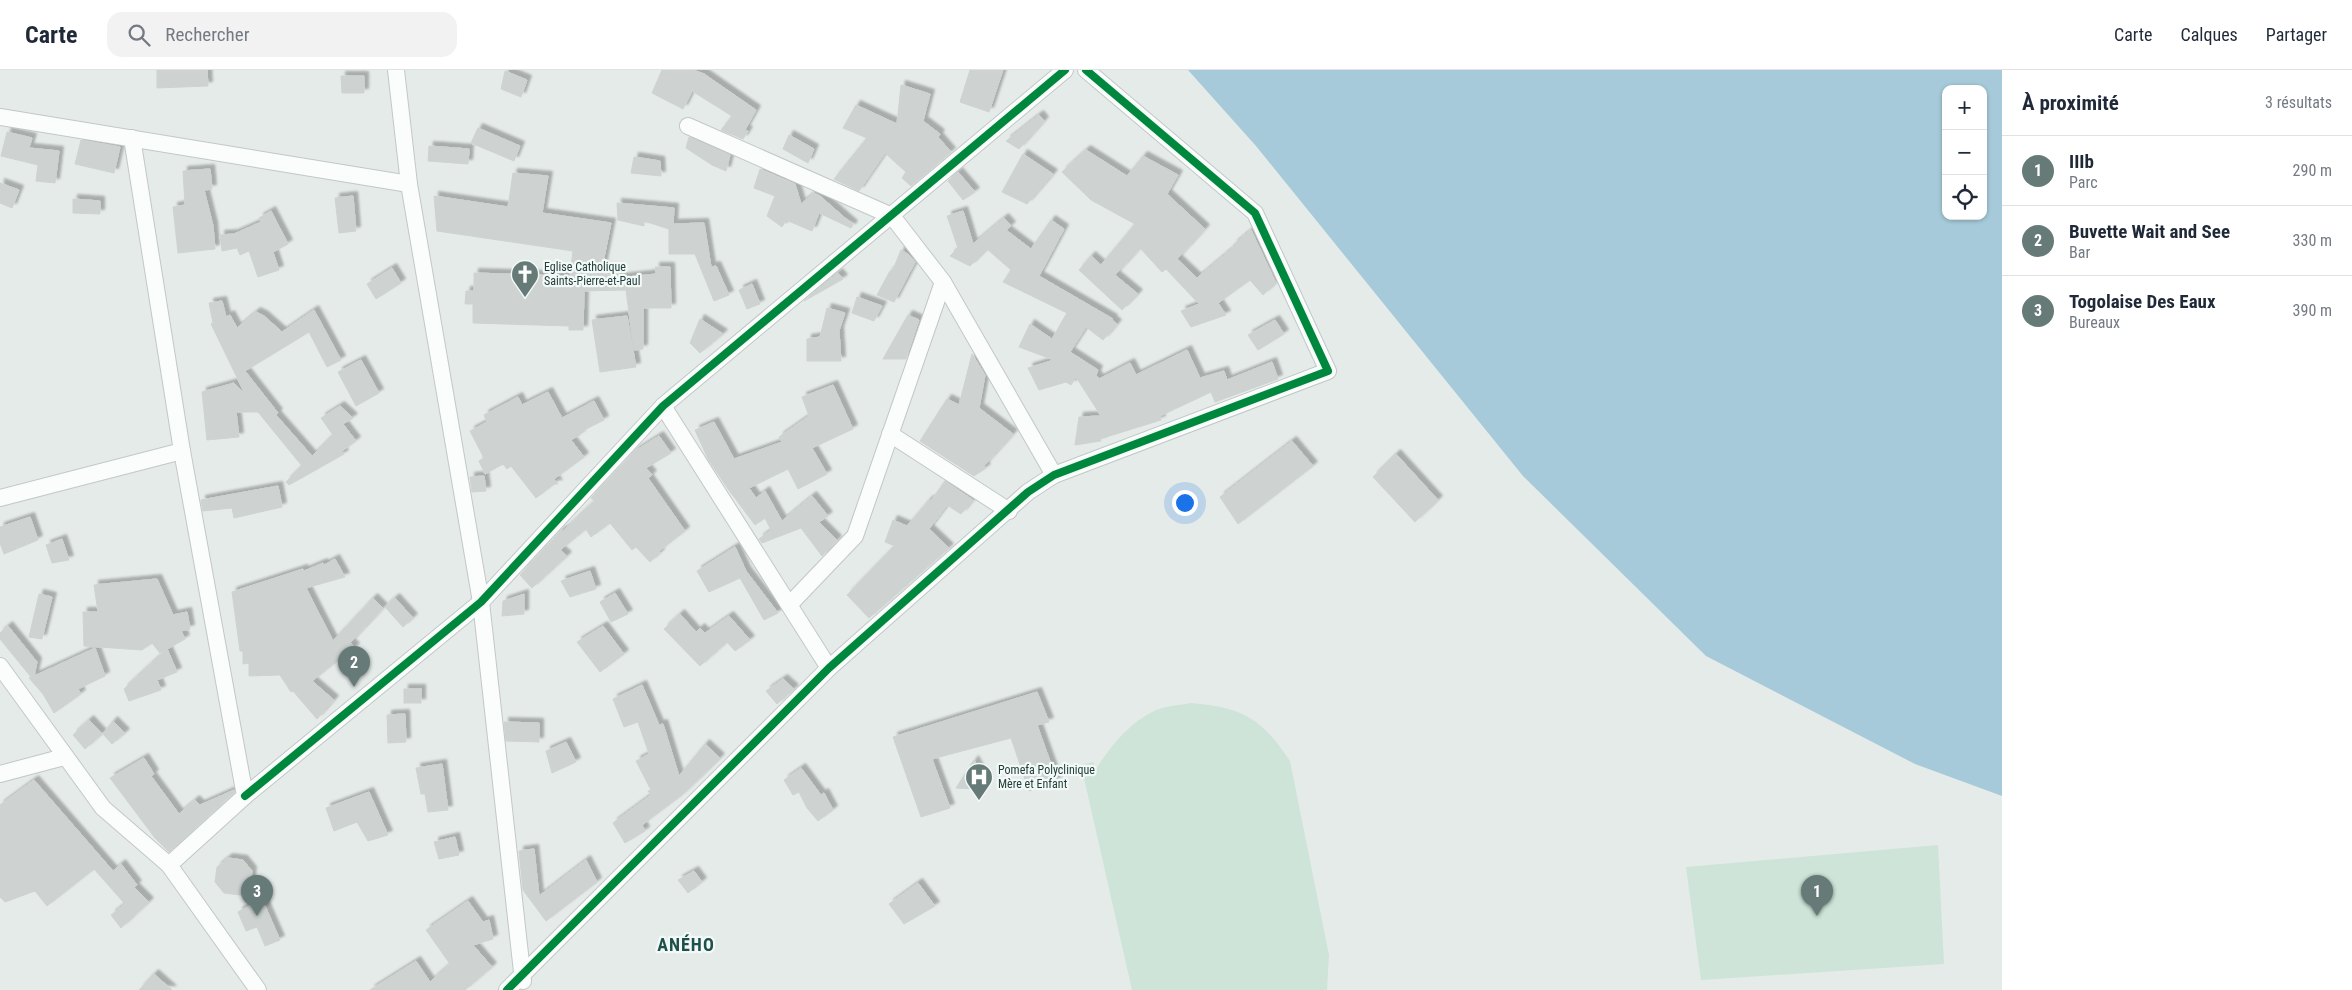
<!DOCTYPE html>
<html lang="fr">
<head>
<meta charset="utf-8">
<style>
	:root { --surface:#fff; --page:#f2f2f3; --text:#1f2937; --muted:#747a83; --line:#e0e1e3; --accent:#667b78 }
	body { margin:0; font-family:"Roboto Condensed",sans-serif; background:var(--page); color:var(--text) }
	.controls { position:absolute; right:15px; top:15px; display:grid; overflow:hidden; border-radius:10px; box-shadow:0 1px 4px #0004 }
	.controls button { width:45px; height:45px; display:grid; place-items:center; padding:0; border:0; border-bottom:1px solid var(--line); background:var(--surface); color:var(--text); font:25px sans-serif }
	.you { position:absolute; left:1184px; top:432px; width:18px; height:18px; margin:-12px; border:4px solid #fff; border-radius:50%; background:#1a73e8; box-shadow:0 0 0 8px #1a73e833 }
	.badge { display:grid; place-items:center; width:32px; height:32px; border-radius:50%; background:var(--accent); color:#fff; font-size:16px; font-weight:700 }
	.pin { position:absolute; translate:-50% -41px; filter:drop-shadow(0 1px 2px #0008) }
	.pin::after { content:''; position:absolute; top:26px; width:18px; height:15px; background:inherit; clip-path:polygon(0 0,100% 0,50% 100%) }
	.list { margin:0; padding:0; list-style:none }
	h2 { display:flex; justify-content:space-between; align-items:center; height:65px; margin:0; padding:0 20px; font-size:21px }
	h2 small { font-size:16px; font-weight:400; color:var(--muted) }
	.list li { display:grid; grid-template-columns:32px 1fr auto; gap:15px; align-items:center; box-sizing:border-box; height:70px; padding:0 20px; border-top:1px solid var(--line) }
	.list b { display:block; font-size:19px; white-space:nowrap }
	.list p { margin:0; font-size:16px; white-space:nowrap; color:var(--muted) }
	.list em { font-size:16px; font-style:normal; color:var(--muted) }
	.icon { flex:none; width:28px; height:28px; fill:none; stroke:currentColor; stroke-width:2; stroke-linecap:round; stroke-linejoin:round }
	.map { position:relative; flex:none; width:2002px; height:920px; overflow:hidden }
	header { display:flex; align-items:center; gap:30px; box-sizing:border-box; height:70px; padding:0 25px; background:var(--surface); border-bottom:1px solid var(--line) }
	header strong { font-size:24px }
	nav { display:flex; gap:28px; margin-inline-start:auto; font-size:18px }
	.search { width:350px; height:45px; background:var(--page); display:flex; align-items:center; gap:12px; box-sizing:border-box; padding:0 18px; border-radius:15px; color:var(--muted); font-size:19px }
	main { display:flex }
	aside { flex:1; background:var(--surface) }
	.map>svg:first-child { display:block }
	.green { fill:#cee4d8 }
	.water { fill:#a6cad9; fill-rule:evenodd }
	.building { fill:#ced3d2; stroke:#ced3d2; filter:url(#shadow) }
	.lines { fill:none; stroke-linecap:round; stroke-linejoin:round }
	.minor-casing { stroke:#c2c8c6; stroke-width:18 }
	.minor { stroke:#fbfcfc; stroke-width:16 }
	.cycleway-casing { stroke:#f3f9f7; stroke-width:11 }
	.cycleway { stroke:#00873e; stroke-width:8 }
	.labels { text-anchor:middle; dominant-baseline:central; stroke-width:4.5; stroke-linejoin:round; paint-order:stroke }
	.poi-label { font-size:12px; fill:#223e3b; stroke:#f3f9f7; text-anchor:start }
	.district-label { font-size:18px; font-weight:bold; letter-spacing:1px; fill:#1e504c; stroke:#f3f9f7 }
</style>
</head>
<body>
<header>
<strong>Carte</strong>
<div class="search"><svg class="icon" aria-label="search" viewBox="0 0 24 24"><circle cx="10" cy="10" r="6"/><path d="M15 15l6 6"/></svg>Rechercher</div>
<nav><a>Carte</a><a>Calques</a><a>Partager</a></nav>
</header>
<main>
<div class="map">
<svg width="2002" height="920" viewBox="0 0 2002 920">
	<defs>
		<filter id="shadow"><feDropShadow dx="4.5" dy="-4.5" stdDeviation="1" flood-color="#0004"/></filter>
	</defs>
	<rect width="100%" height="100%" fill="#e5ebe9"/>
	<g class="green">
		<path d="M1191 633C1241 637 1262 648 1290 691L1329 885 1327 920H1132L1081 695 1093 692 1096 699C1112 674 1129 653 1156 640 1166 636 1180 635 1191 633Z"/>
		<path d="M1938 775 1944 894 1701 910 1686 797Z"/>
	</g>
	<path class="water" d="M1188 0H2002V726L1915 694 1706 586 1523 406 1256 76ZM1946 19H1983V146H1946Z"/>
	<g class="building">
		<path d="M157 0H207L208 16 157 18Z"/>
		<path d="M662 0H693L704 4 756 40 745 60 748 61 743 69 721 60 732 46 692 21 683 39 652 23Z"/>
		<path d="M970 0H1003L989 42 960 32Z"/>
		<path d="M505 1 527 10 521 27 501 19Z"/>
		<path d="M341 6H364V23H342Z"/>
		<path d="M901 15 930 24 923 51 940 64 938 67 951 82 911 116 902 108 906 102 885 83 859 121 834 109 867 68 843 58 856 35 897 54Z"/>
		<path d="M1039 45 1044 51 1019 79 1006 71Z"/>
		<path d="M478 58 520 76 514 91 471 73Z"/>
		<path d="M7 62 32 68 29 78 59 81 55 113 36 111 38 95 1 86Z"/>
		<path d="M789 65 814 79 808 93 783 79Z"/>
		<path d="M689 67 730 85 726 101 712 95 686 78Z"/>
		<path d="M81 70 120 77 114 103 75 94Z"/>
		<path d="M429 76 469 79 468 94 428 91Z"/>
		<path d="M1086 80 1127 106 1143 86 1178 105 1167 124 1205 159 1177 189 1197 208 1234 177 1233 175 1251 160 1276 213 1263 225 1250 210 1218 233 1226 245 1191 257 1181 241 1199 234 1166 199 1162 202 1140 178 1115 205 1138 224 1122 240 1079 200 1091 186 1101 195 1135 154 1091 130 1062 102Z"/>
		<path d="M1023 84 1053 104 1027 134 1002 122Z"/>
		<path d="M634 87 660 91 661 106 631 103Z"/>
		<path d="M210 99 212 119 204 120 213 156 215 179 178 183 173 137 185 135 183 101Z"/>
		<path d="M760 99 795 114 801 134 814 123 820 126 853 155 851 158 819 143 812 161 786 150 782 157 767 146 775 126 754 118Z"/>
		<path d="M958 102 975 122 963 130 948 111Z"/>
		<path d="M513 103 548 106 542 143 611 153 602 198H619V208L656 204 655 197H670L671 238H643V279L634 280 626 220 584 221 583 260H569V256L473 253V234H465L466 221H474V203L570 206 573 181 437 161 434 126 508 137Z"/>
		<path d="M0 113 19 120 12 138 0 133Z"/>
		<path d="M353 126 356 161 339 163 335 128Z"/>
		<path d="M73 129 100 131V144L73 143Z"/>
		<path d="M617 133 674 138 673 154 704 153 711 197 716 196 729 225 714 231 695 184H669V159L644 151V156L618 150Z"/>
		<path d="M271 141 288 174 273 182 279 200 258 207 249 181 240 185 237 178 222 181 220 165 234 164 261 152 259 148Z"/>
		<path d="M963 141 973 174 1004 148 1011 156 1006 160 1031 179 1051 150 1064 159 1039 206 1113 249 1112 250 1117 254 1103 270 1086 257 1070 282 1098 300 1096 305 1099 309 1130 293 1136 305 1187 280 1200 308 1224 301 1227 310 1272 292 1278 309 1215 332 1211 322 1160 346 1161 350 1100 369 1101 371 1075 375 1079 347 1101 346 1076 307 1071 315 1066 312 1039 320 1028 298 1054 290 1019 277 1030 254 1052 269 1067 243 1003 212 1011 200 987 179 970 196 950 186 958 178 947 146Z"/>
		<path d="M901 180 909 185 915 192 894 232 877 225 890 201 892 202Z"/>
		<path d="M392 198 401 213 376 229 367 214Z"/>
		<path d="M838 203 843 209 804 231Z"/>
		<path d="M752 214 760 234 747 239 739 220Z"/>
		<path d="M857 227 882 236 874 251 852 243Z"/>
		<path d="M222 231 226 247 230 245 237 258 256 242 264 246 282 262 314 240 341 290 327 297 309 262 245 301 278 343 276 345 312 386 333 365 321 348 340 336 353 348 343 354 356 371 342 381 344 384 289 415 286 412 302 396 258 342H236L239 367 207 370 202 322 234 313 245 324 211 254 213 253 209 233Z"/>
		<path d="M827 238 845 243 839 261 841 291H807V269L820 267Z"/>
		<path d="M908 245 919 250 906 289H883Z"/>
		<path d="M627 246 636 297 600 302 592 250Z"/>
		<path d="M700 249 723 264 700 283 690 273Z"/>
		<path d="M1275 250 1284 264 1258 280 1248 265Z"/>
		<path d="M972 284 985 305 979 338 1013 364 984 396 986 398 974 406 920 371 947 329 959 335Z"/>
		<path d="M361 290 379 323 356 336 338 302Z"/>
		<path d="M833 315 853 359 812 378 827 404 798 419 788 399 749 418 756 428 765 421 782 451 812 426 828 446 819 452 837 470 822 486 801 458 762 473 759 469 771 460 765 448 755 455 728 419 708 389 695 360 714 352 734 389 782 372 779 367 809 346 802 327Z"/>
		<path d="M548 322 562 348 594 331 604 350 580 362 581 364 571 370 584 387 554 409 558 414H554L536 428 511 396 507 399 503 394 485 404 479 391 484 388 470 361 487 352 484 345 518 327 522 335Z"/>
		<path d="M659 366 671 383 646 398 652 405 648 408 685 461 659 481 660 483 650 492 636 477 632 480 610 453 591 467 586 459 560 480 567 486 532 518 520 505 562 460 563 461 595 431 591 428 635 381Z"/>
		<path d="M1292 371 1313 396 1238 454 1220 427Z"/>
		<path d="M1396 384 1438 430 1415 452 1373 407Z"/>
		<path d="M484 406 486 421 472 422 470 407Z"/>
		<path d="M945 411 973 430 961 444 947 435 929 459 949 478 869 548 847 525 895 476 885 472 893 450 907 456 929 430 931 431Z"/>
		<path d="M278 416 282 437 234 448 232 438 203 441 201 430Z"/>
		<path d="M30 447 38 470 4 484 0 473V457Z"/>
		<path d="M62 469 69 490 52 493 46 475Z"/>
		<path d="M735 477 746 501 778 543 764 550 740 508 709 522 697 501Z"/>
		<path d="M335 489 345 507 306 518 333 571 373 528 383 538 350 573 355 577 312 611 334 630 317 649 293 621 291 622 280 605 249 606V593L243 594V581H240L232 522 303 499 304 501 323 493 324 495Z"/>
		<path d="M590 501 596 519 570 527 561 511Z"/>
		<path d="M157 509 173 545 187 542 190 559 181 561 185 569 160 583 152 573 142 580 84 576 83 542H98L94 515Z"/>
		<path d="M615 523 628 544 611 552 600 532Z"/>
		<path d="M39 524 52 527 42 569 29 567Z"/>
		<path d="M524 524V544L502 546 503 531Z"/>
		<path d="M395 528 413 548 403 557 385 537Z"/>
		<path d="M680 544 696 562 700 558 705 563 729 546 750 570 735 581 727 572 700 596 664 559Z"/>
		<path d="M8 556 37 592 34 606 95 578 105 606 78 619 81 624 54 643 43 624 29 608 31 607 0 569V563Z"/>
		<path d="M603 556 624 584 600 602 577 572Z"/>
		<path d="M167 579 177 602 157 610 161 620 129 631 124 619Z"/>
		<path d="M783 609 794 619 777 634 766 621Z"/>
		<path d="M642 615 659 655 663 654 679 706 705 674 720 688 682 725 642 755 645 761 625 773 613 753 651 725 648 721 651 720 636 691 649 684 638 652 624 657 613 629Z"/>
		<rect x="404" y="619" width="17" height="14"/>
		<path d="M1037 622 1049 652 1037 655 1057 711 1029 721 1011 668 932 689 950 738 921 747 893 667Z"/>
		<path d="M405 644 406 672 388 673 387 645Z"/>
		<path d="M89 650 102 664 85 679 73 665Z"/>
		<path d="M113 651 125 663 112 674 103 664Z"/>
		<path d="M504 652 539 653V672L506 671Z"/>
		<path d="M566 672 576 692 552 703 546 681Z"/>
		<path d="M144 688 154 704 151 706 179 744 195 730 200 735 234 720V722L169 782 155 768 110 708Z"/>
		<path d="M974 690 984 709 978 719 956 718Z"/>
		<path d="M442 694 448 740 428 742 425 724H421L416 698Z"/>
		<path d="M801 698 821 725 824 723 833 740 818 751 807 738 799 722 793 725 784 710Z"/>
		<path d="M34 710 113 801 121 794 137 815 134 817 149 832 121 858 111 845 125 834 94 799 47 836 35 821 5 832 0 827V735Z"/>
		<path d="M369 722 388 765 368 771 357 752 334 761 326 738Z"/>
		<path d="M455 767 459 785 439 789 434 772Z"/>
		<path d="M534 779 539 826 586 790 597 812 546 851 523 820 519 781Z"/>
		<path d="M228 788 243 790 252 801 249 826 224 823 215 812 217 797Z"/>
		<path d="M694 801 702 812 688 823 678 810Z"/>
		<path d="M918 813 935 836 904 854 889 834Z"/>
		<path d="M262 829 280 870 265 876 257 857 246 861 238 842Z"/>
		<path d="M468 831 483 852 489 850 493 869 473 875 492 897 465 920H370L416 891 430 912 450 894 426 860Z"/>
		<path d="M154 904 172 920H139Z"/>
	</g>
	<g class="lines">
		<g class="minor-casing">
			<g id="minor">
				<path d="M396 0 409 114 481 532 523 911"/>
				<path d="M0 47 409 114"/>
				<path d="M688 56 892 146 943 212 1054 405"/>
				<path d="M132 68 182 381 245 726 169 795"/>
				<path d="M663 336 829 598"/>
				<path d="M890 364 1009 441"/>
				<path d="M0 428 182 381"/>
				<path d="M790 534 855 466 943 212"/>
				<path d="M0 596 103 738 169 795 258 920"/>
				<path d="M0 704 64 687"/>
				<path d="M245 726 481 532 663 336 1065 0"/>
				<path d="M507 920 829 598 1028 422 1054 405 1328 301 1255 143 1086 0"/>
			</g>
		</g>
		<use href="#minor" class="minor"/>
		<g class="cycleway-casing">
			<g id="cycleway">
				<path d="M245 726 481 532 663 336 1065 0"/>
				<path d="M507 920 829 598 1028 422 1054 405 1328 301 1255 143 1086 0"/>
			</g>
		</g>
		<use href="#cycleway" class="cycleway"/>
	</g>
	<defs>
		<g id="church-pin" transform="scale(1.4375)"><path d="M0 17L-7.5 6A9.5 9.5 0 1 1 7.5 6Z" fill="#667b78" stroke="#f3f9f7"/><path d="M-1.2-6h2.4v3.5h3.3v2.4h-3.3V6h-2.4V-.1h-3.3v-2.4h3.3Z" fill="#fff"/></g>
		<g id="hospital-pin" transform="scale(1.4375)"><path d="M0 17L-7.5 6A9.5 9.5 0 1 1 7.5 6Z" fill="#667b78" stroke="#f3f9f7"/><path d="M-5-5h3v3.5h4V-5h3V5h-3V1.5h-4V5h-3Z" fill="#fff"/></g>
	</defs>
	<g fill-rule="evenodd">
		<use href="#church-pin" x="525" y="204"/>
		<use href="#hospital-pin" x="979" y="707"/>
	</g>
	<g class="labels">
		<g class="poi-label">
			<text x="544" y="197">Eglise Catholique<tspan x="544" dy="14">Saints-Pierre-et-Paul</tspan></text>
			<text x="998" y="700">Pomefa Polyclinique<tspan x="998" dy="14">Mère et Enfant</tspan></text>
		</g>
		<g class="district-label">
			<text x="686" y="874">ANÉHO</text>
		</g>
	</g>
</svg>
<div class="controls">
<button>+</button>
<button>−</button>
<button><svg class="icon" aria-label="locate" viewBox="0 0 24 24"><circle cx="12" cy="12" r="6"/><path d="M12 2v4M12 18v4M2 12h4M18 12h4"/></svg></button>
</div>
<div class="you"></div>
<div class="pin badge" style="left:1817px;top:846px">1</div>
<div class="pin badge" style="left:354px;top:617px">2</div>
<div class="pin badge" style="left:257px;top:846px">3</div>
</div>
<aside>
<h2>À proximité<small>3 résultats</small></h2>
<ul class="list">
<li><span class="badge">1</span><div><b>IIIb</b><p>Parc</p></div><em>290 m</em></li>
<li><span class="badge">2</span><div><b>Buvette Wait and See</b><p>Bar</p></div><em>330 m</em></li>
<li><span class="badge">3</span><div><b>Togolaise Des Eaux</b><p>Bureaux</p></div><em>390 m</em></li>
</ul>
</aside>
</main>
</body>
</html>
